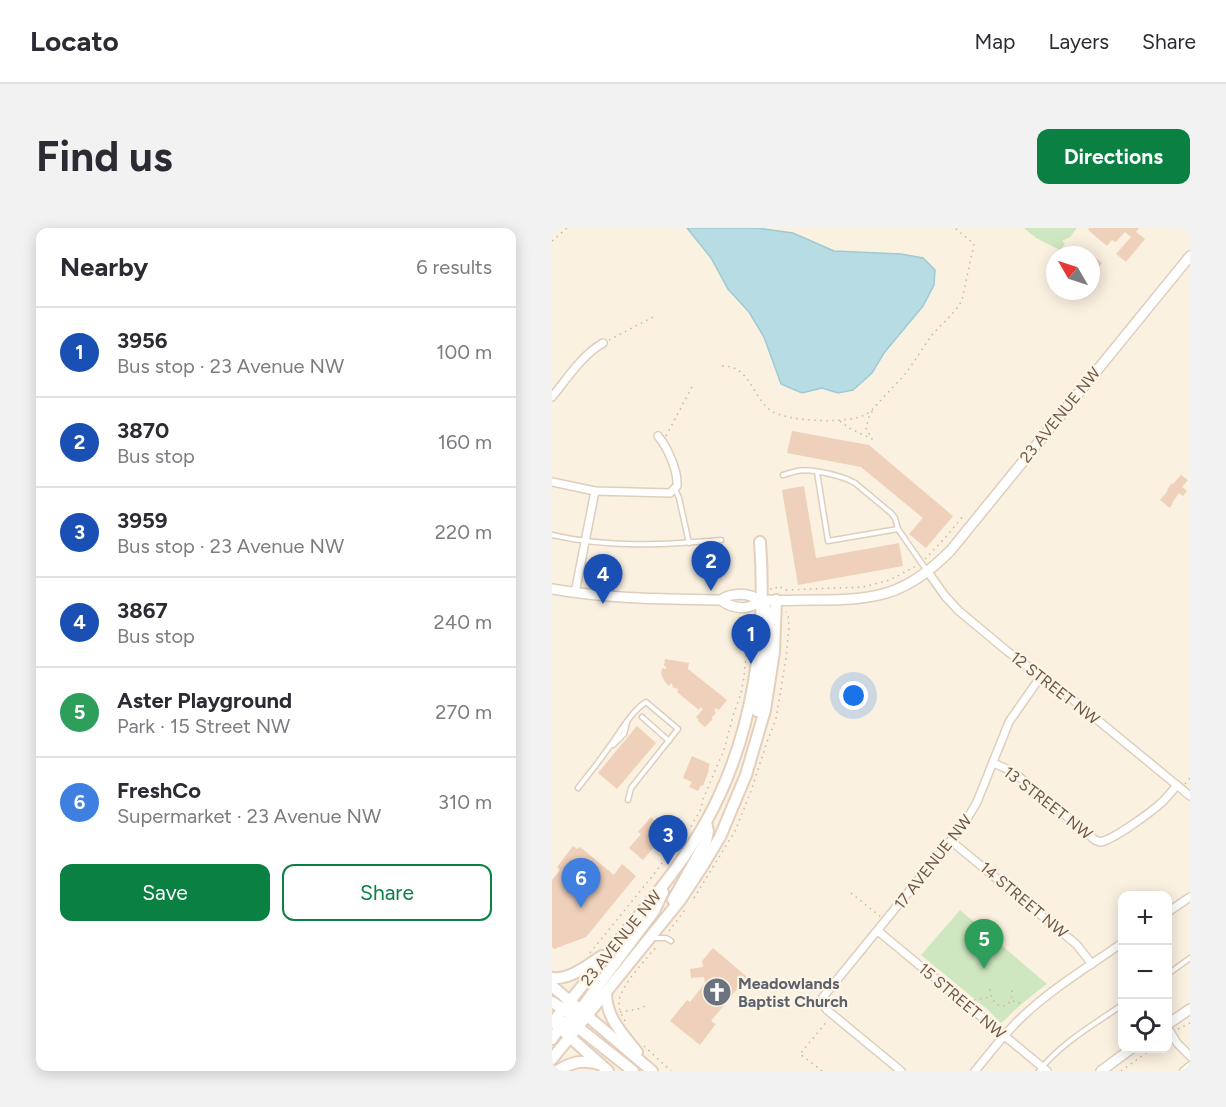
<!DOCTYPE html>
<html lang="en">
<head>
<meta charset="utf-8">
<style>
	:root { --surface:#fff; --page:#f2f2f3; --text:#2b2b33; --muted:#7c7c81; --line:#e1e1e2; --accent:#0b8043 }
	body { margin:0; font-family:Figtree,sans-serif; background:var(--page); color:var(--text) }
	.controls { position:absolute; right:18px; bottom:18px; display:grid; overflow:hidden; border-radius:12px; box-shadow:0 3px 15px #0003 }
	.controls button { width:54px; height:54px; display:grid; place-items:center; padding:0; border:0; border-bottom:2px solid var(--line); background:var(--surface); color:var(--text); font:30px sans-serif }
	.compass { position:absolute; left:494px; top:18px; width:54px; height:54px; border-radius:50%; background:var(--surface); box-shadow:0 3px 15px #0003; rotate:309deg }
	.you { position:absolute; left:302px; top:468px; width:21px; height:21px; margin:-15px; border:4px solid #fff; border-radius:50%; background:#1a73e8; box-shadow:0 0 0 9px #1a73e833 }
	.badge { display:grid; place-items:center; width:39px; height:39px; border-radius:50%; background:var(--accent); color:#fff; font-size:20px; font-weight:700 }
	.pin { position:absolute; translate:-50% -50px; filter:drop-shadow(0 2px 3px #0008) }
	.pin::after { content:''; position:absolute; top:32px; width:21px; height:18px; background:inherit; clip-path:polygon(0 0,100% 0,50% 100%) }
	.list { margin:0; padding:0; list-style:none }
	h2 { display:flex; justify-content:space-between; align-items:center; height:78px; margin:0; padding:0 24px; font-size:26px }
	h2 small { font-size:20px; font-weight:400; color:var(--muted) }
	.list li { display:grid; grid-template-columns:39px 1fr auto; gap:18px; align-items:center; box-sizing:border-box; height:90px; padding:0 24px; border-top:2px solid var(--line) }
	.list b { display:block; font-size:22px; white-space:nowrap }
	.list p { margin:0; font-size:20px; white-space:nowrap; color:var(--muted) }
	.list em { font-size:20px; font-style:normal; color:var(--muted) }
	.actions { display:flex; gap:12px; padding:18px 24px }
	.actions a { flex:1; padding:14px 0; border:2px solid var(--accent); border-radius:12px; text-align:center; font-size:21px; color:var(--accent) }
	.actions .main { background:var(--accent); color:#fff }
	.icon { flex:none; width:33px; height:33px; fill:none; stroke:currentColor; stroke-width:2; stroke-linecap:round; stroke-linejoin:round }
	.map { position:relative; flex:none; width:638px; height:843px; overflow:hidden; border-radius:12px }
	header { display:flex; align-items:center; gap:36px; box-sizing:border-box; height:84px; padding:0 30px; background:var(--surface); border-bottom:2px solid var(--line) }
	header strong { font-size:28px }
	nav { display:flex; gap:33px; margin-inline-start:auto; font-size:21px }
	.intro { display:flex; align-items:center; justify-content:space-between; box-sizing:border-box; height:144px; padding:0 36px }
	h1 { margin:0; font-size:42px }
	.button { padding:15px 27px; border-radius:12px; background:var(--accent); color:#fff; font-size:21px; font-weight:700 }
	main { display:flex; gap:36px; padding:0 36px }
	aside { flex:1; background:var(--surface); border-radius:12px; box-shadow:0 3px 15px #0003 }
	.map>svg:first-child { display:block }
	.green { fill:#cfe7c1 }
	.water { fill:#b7dce3; stroke:#9ecbd4; stroke-width:1.5 }
	.building { fill:#efd0ba }
	.lines { fill:none; stroke-linecap:round; stroke-linejoin:round }
	.service-casing { stroke:#decebd; stroke-width:7 }
	.minor-casing { stroke:#decebd; stroke-width:10 }
	.tertiary-casing { stroke:#decebd; stroke-width:12 }
	.secondary-casing { stroke:#e3cfbc; stroke-width:14 }
	.path { stroke:#d3b39e; stroke-width:1.5; stroke-dasharray:1.5 4.5; stroke-linecap:butt }
	.service { stroke:#fff; stroke-width:4 }
	.minor { stroke:#fff; stroke-width:7 }
	.tertiary { stroke:#fff; stroke-width:9 }
	.secondary { stroke:#fff; stroke-width:10 }
	.labels { text-anchor:middle; dominant-baseline:central; stroke-width:4.5; stroke-linejoin:round; paint-order:stroke }
	.street-label { font-size:16px; fill:#705849; stroke:#fef5e6 }
	.worship-label { font-size:16px; font-weight:bold; fill:#5b616d; stroke:#fef5e6; text-anchor:start }
</style>
</head>
<body>
<header>
<strong>Locato</strong>
<nav><a>Map</a><a>Layers</a><a>Share</a></nav>
</header>
<div class="intro"><h1>Find us</h1><a class="button">Directions</a></div>
<main>
<aside>
<h2>Nearby<small>6 results</small></h2>
<ul class="list">
<li><span class="badge" style="background:#1a4fb4">1</span><div><b>3956</b><p>Bus stop · 23 Avenue NW</p></div><em>100 m</em></li>
<li><span class="badge" style="background:#1a4fb4">2</span><div><b>3870</b><p>Bus stop</p></div><em>160 m</em></li>
<li><span class="badge" style="background:#1a4fb4">3</span><div><b>3959</b><p>Bus stop · 23 Avenue NW</p></div><em>220 m</em></li>
<li><span class="badge" style="background:#1a4fb4">4</span><div><b>3867</b><p>Bus stop</p></div><em>240 m</em></li>
<li><span class="badge" style="background:#2e9e5b">5</span><div><b>Aster Playground</b><p>Park · 15 Street NW</p></div><em>270 m</em></li>
<li><span class="badge" style="background:#3f7fe0">6</span><div><b>FreshCo</b><p>Supermarket · 23 Avenue NW</p></div><em>310 m</em></li>
</ul>
<div class="actions"><a class="main">Save</a><a>Share</a></div>
</aside>
<div class="map">
<svg width="638" height="843" viewBox="0 0 638 843">
	<rect width="100%" height="100%" fill="#fbf1e1"/>
	<g class="green">
		<path d="M472 0H525L518 9 510 13 513 16 508 22 484 10Z"/>
		<path d="M408 682 495 756C484 764 474 772 464 781 459 786 454 791 449 795L436 782 369 727Z"/>
	</g>
	<path class="water" d="M135 0H205L241 5 282 23 349 26 371 30 383 42 382 57 371 78 332 125 320 145 301 162 286 165 270 160 250 165 229 156 212 109 197 84 176 61 159 30Z"/>
	<g class="building">
		<path d="M537 0H587L584 4 593 11 574 34 564 26 579 9 573 4 564 14 560 12 555 18 536 2Z"/>
		<path d="M539 26 550 35 542 46 539 44Z"/>
		<path d="M240 203 317 217 401 288 374 320 357 306 371 290 309 239 235 225Z"/>
		<path d="M629 247 636 252 630 259 635 263 631 268 627 265 620 275H621L618 280 608 272 615 264 616 260 620 255 621 256Z"/>
		<path d="M252 258 264 330 347 315 351 338 246 357 230 262Z"/>
		<path d="M113 431 137 435 136 441 175 472 167 482 164 480 162 483 164 485 159 490 161 491 153 499 146 493 147 492 144 489 151 481 148 479 147 482 125 464 126 461 120 459 121 457 119 455 117 458 113 454 109 446 110 440 114 441V438H112Z"/>
		<path d="M85 498 104 515 65 561 46 545Z"/>
		<path d="M140 528 158 536 156 541 157 542 151 558 149 557 146 563 137 559 140 554 131 550Z"/>
		<path d="M99 589 116 603 91 632 77 620 89 606 86 604Z"/>
		<path d="M21 618 25 621 28 619 62 647 70 636 84 648 34 709 2 721 0 719V652L8 642 5 639Z"/>
		<path d="M161 720 195 749 159 793 164 796 148 817 118 793 135 772 138 774 153 755 152 749 139 750 138 741 151 739 150 733Z"/>
	</g>
	<g class="lines">
		<g class="service-casing">
			<g id="service">
				<path d="M265 244 276 313 346 301"/>
				<path d="M231 247C235 246 240 244 245 243 259 240 291 248 303 255L339 285 343 290 346 301 375 343"/>
				<path d="M123 261 127 270 137 315"/>
				<path d="M0 307C55 320 113 317 169 312"/>
				<path d="M90 489 117 513"/>
				<path d="M61 517 72 506 75 494"/>
				<path d="M26 560C36 547 46 535 55 522 66 508 79 483 94 474L126 501 79 560 76 572"/>
				<path d="M102 710H114L119 713"/>
				<path d="M616 746 638 730"/>
				<path d="M487 843C509 815 541 797 570 777"/>
				<path d="M630 843 638 836"/>
			</g>
		</g>
		<g class="minor-casing">
			<g id="minor">
				<path d="M0 169C14 152 31 126 51 115"/>
				<path d="M0 254 43 263 118 265 125 258C126 243 116 220 106 208"/>
				<path d="M376 344 393 368 407 383 455 423 520 471 638 568"/>
				<path d="M23 365 43 263"/>
				<path d="M441 535 453 540 465 547 543 612 548 614C561 612 598 585 609 575 615 570 620 563 625 557"/>
				<path d="M399 613 524 716 540 736"/>
				<path d="M616 684 638 669"/>
				<path d="M326 703 495 843"/>
				<path d="M616 800 625 815 638 828"/>
				<path d="M349 843 275 782 271 776V769L412 596 425 574 457 494 489 448"/>
				<path d="M423 843C438 825 452 806 469 790 499 761 536 739 570 715"/>
			</g>
		</g>
		<g class="tertiary-casing">
			<g id="tertiary">
				<path d="M0 361C56 371 112 371 169 372 176 366 190 365 199 368 204 370 207 372 212 372 229 373 246 372 262 372 324 372 354 368 399 322L638 28"/>
				<path d="M169 372C176 378 190 382 199 378 203 377 205 374 208 372"/>
				<path d="M616 796 638 781"/>
				<path d="M549 843 580 820"/>
			</g>
		</g>
		<g class="secondary-casing">
			<g id="secondary">
				<path d="M205 483C209 461 223 392 211 375"/>
				<path d="M121 672 154 613 156 603 154 594"/>
				<path d="M0 750C18 752 36 737 50 728"/>
				<path d="M0 758 100 843"/>
				<path d="M54 764C54 790 70 805 85 824"/>
				<path d="M0 774 17 785"/>
				<path d="M0 793 56 843"/>
				<path d="M1 794 10 793 23 797 81 843"/>
				<path d="M0 795C27 762 54 729 80 696 107 663 134 630 155 592 201 508 215 409 208 314"/>
				<path d="M19 803 23 791 28 782 102 683 111 664"/>
				<path d="M0 811 10 796"/>
				<path d="M0 831 129 671 150 639 168 609 194 547 213 482 222 424 224 372"/>
				<path d="M5 843C20 834 30 831 47 836"/>
			</g>
		</g>
		<g class="path">
			<path d="M0 13 15 0"/>
			<path d="M57 112 103 88"/>
			<path d="M170 138C197 137 200 168 218 182 233 194 300 197 316 185 321 182 325 176 329 172 337 163 346 154 354 145 363 133 371 119 380 107 390 95 403 86 410 72L422 16 403 0"/>
			<path d="M288 193 297 200 320 211 314 200 317 189 322 180"/>
			<path d="M114 208 141 157"/>
			<path d="M373 331 393 310 412 287"/>
			<path d="M218 361H223L226 358 234 362 311 359 338 352 364 338"/>
			<path d="M633 556 638 550"/>
			<path d="M299 665 329 689"/>
			<path d="M142 670 183 603 199 563 215 514 224 491 234 430 237 400 236 386 234 384"/>
			<path d="M117 703 135 679"/>
			<path d="M38 725 102 646 135 601 139 598 149 581 151 571 172 522 181 488 189 465 192 449 198 386"/>
			<path d="M438 761C439 782 461 785 460 762"/>
			<path d="M422 772 438 769"/>
			<path d="M461 773 471 776"/>
			<path d="M68 784 86 781 96 777"/>
			<path d="M73 793C70 787 67 782 67 775 66 760 96 729 106 717"/>
			<path d="M626 801 638 795"/>
			<path d="M92 818 119 843"/>
			<path d="M270 843 248 826 276 792"/>
			<path d="M569 843 601 820"/>
		</g>
		<use href="#service" class="service"/>
		<use href="#minor" class="minor"/>
		<use href="#tertiary" class="tertiary"/>
		<use href="#secondary" class="secondary"/>
	</g>
	<defs>
		<g id="church-disc" transform="scale(1.5)"><circle r="9.5" fill="#6b7280" stroke="#fef5e6"/><path d="M-1.2-6h2.4v3.5h3.3v2.4h-3.3V6h-2.4V-.1h-3.3v-2.4h3.3Z" fill="#fff"/></g>
	</defs>
	<g fill-rule="evenodd">
		<use href="#church-disc" x="165" y="764"/>
	</g>
	<g class="labels">
		<g class="street-label">
			<text transform="translate(508 187) rotate(-51)">23 AVENUE NW</text>
			<text transform="translate(503 460) rotate(38)">12 STREET NW</text>
			<text transform="translate(496 575) rotate(38)">13 STREET NW</text>
			<text transform="translate(381 634) rotate(-52)">17 AVENUE NW</text>
			<text transform="translate(472 672) rotate(40)">14 STREET NW</text>
			<text transform="translate(69 710) rotate(-51)">23 AVENUE NW</text>
			<text transform="translate(410 773) rotate(40)">15 STREET NW</text>
		</g>
		<g class="worship-label">
			<text x="186" y="755">Meadowlands<tspan x="186" dy="18">Baptist Church</tspan></text>
		</g>
	</g>
</svg>
<div class="controls">
<button>+</button>
<button>−</button>
<button><svg class="icon" aria-label="locate" viewBox="0 0 24 24"><circle cx="12" cy="12" r="6"/><path d="M12 2v4M12 18v4M2 12h4M18 12h4"/></svg></button>
</div>
<svg class="compass" viewBox="-18 -18 36 36"><path d="M0-13l5 13h-10z" fill="#e53935"/><path d="M0 13l5-13h-10z" fill="#7c7c81"/></svg>
<div class="you"></div>
<div class="pin badge" style="left:199px;top:436px;background:#1a4fb4">1</div>
<div class="pin badge" style="left:159px;top:363px;background:#1a4fb4">2</div>
<div class="pin badge" style="left:116px;top:637px;background:#1a4fb4">3</div>
<div class="pin badge" style="left:51px;top:376px;background:#1a4fb4">4</div>
<div class="pin badge" style="left:432px;top:741px;background:#2e9e5b">5</div>
<div class="pin badge" style="left:29px;top:680px;background:#3f7fe0">6</div>
</div>
</main>
</body>
</html>
